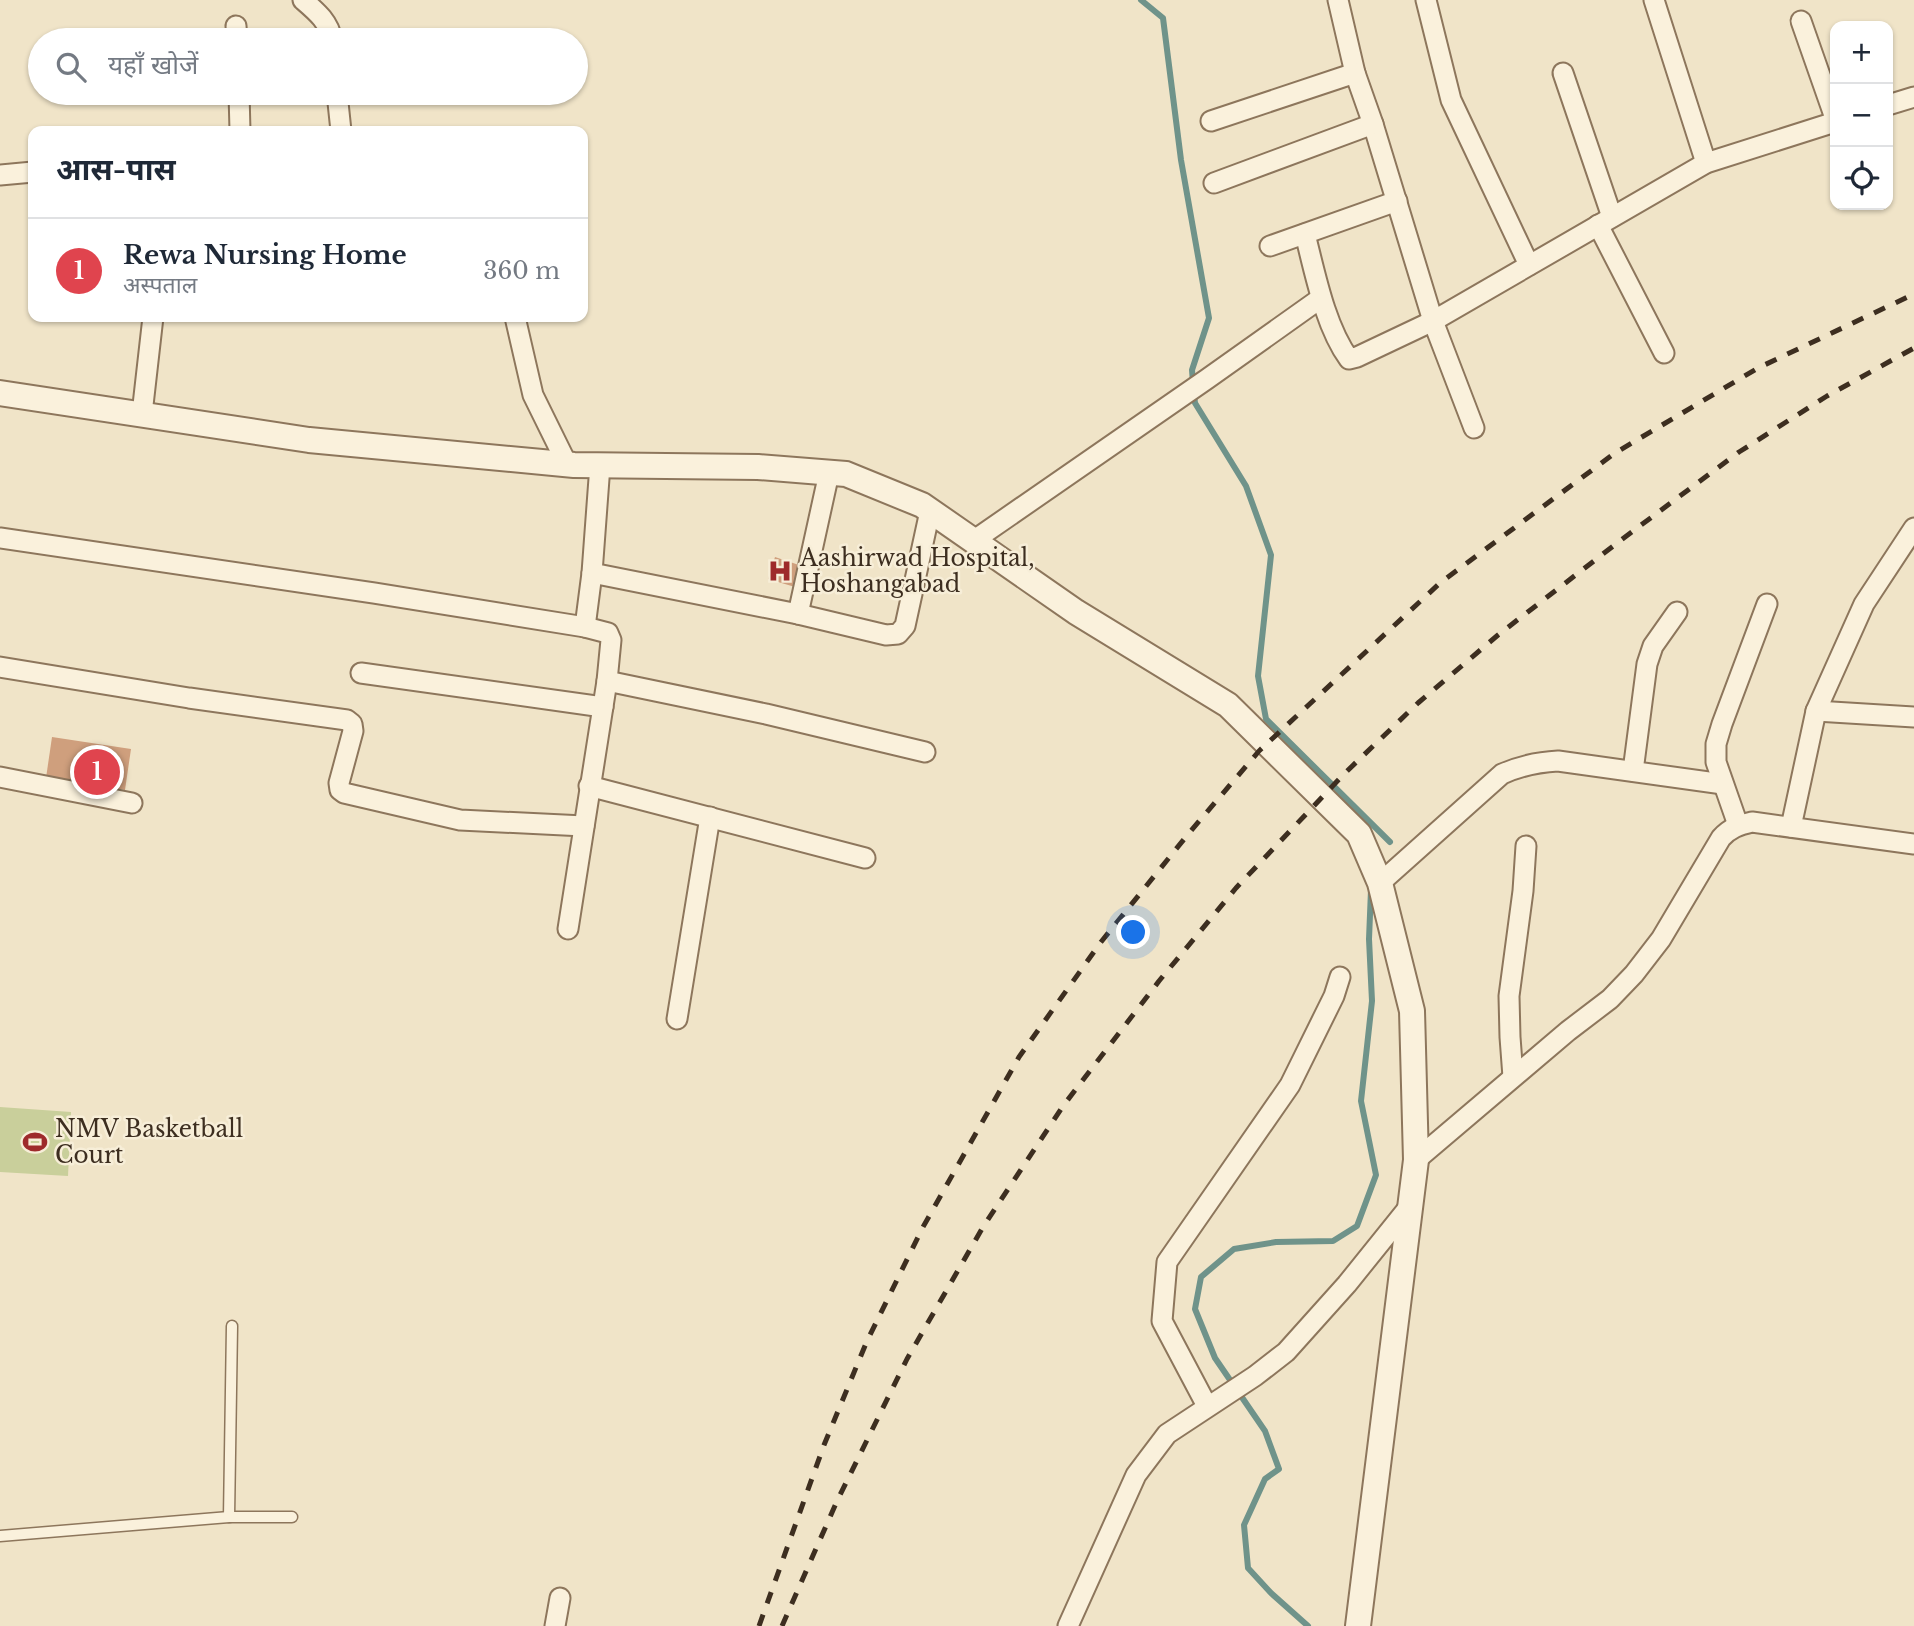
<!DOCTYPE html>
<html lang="hi">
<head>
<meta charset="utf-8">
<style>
	:root { --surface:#fff; --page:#f2f2f3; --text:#1f2937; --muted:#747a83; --line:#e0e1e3; --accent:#9e2a2b }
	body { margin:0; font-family:"Libre Baskerville","Noto Sans Devanagari",serif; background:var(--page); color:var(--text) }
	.controls { position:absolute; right:21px; top:21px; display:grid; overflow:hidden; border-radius:14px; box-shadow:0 2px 5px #0004 }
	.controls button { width:63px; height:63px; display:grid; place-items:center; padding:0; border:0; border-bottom:2px solid var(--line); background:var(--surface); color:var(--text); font:35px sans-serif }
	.you { position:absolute; left:1134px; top:933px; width:24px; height:24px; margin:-18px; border:5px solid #fff; border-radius:50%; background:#1a73e8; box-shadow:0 0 0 10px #1a73e833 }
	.badge { display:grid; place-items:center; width:46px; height:46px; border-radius:50%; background:var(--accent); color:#fff; font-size:23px; font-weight:700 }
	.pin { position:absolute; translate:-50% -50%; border:4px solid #fff; box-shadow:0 2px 7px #0006 }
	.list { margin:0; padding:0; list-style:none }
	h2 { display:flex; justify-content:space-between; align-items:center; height:91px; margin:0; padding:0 28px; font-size:30px }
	h2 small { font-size:23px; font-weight:400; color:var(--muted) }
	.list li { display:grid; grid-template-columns:46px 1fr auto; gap:21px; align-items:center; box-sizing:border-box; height:105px; padding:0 28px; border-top:2px solid var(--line) }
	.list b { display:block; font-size:26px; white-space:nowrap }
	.list p { margin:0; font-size:23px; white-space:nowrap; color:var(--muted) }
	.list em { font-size:23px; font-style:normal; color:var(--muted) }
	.icon { flex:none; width:38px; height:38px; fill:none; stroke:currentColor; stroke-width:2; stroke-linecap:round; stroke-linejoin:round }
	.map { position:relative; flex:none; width:1914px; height:1626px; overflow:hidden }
	.search { position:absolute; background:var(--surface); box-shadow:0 2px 5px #0004; left:28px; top:28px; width:560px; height:77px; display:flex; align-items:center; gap:18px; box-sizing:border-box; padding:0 24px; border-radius:38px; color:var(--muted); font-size:26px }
	.panel { position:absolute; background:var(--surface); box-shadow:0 2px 5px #0004; left:28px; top:126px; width:560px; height:196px; border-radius:14px }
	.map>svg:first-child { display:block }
	.green { fill:#c9cf9b }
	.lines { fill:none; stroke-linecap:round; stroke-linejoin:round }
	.stream { stroke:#6f938a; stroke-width:6 }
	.building { fill:#cf9f7d }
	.service-casing { stroke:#8d765c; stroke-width:13 }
	.minor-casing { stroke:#8d765c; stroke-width:23 }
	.tertiary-casing { stroke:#8d765c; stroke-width:28 }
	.service { stroke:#faf1dc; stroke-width:10 }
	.minor { stroke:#faf1dc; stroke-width:19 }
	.tertiary { stroke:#faf1dc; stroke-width:24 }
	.rail { stroke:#3d2e20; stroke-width:5; stroke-dasharray:12 12; stroke-linecap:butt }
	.labels { text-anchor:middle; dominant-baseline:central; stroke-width:5; stroke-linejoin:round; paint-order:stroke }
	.poi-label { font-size:23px; fill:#3d2e20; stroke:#f7eed8; text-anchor:start }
</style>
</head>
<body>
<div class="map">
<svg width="1914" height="1626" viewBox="0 0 1914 1626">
	<rect width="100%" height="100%" fill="#f0e4c8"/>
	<path class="green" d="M0 1107 71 1112 68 1176 0 1172Z"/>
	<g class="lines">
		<g class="stream">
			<path d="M1141 0 1163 18 1181 160 1209 318 1192 370 1193 383"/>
			<path d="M1194 394 1195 403 1246 486 1271 555 1258 676 1266 719 1390 842"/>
			<path d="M1308 1626 1271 1593 1248 1568 1244 1525 1265 1479 1279 1469 1265 1431 1215 1358 1195 1309 1201 1277 1234 1249 1276 1242 1333 1241 1357 1226 1376 1175 1361 1101 1372 1001 1369 939 1371 890"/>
		</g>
	</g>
	<g class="building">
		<path d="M775 557 802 566 795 587 768 579Z"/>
		<path d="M52 737 131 749 125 790 46 778Z"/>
	</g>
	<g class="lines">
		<g class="service-casing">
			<g id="service">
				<path d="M229 1517 232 1326"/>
				<path d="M0 1536 229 1517H292"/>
			</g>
		</g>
		<g class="minor-casing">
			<g id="minor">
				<path d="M303 0C317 12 329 22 332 40"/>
				<path d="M1338 0 1355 73 1373 124 1433 321 1474 428"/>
				<path d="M1426 0 1451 100 1529 265"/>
				<path d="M1654 0 1706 163"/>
				<path d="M1801 21 1835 118"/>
				<path d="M236 26 237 40"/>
				<path d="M1563 73 1612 217"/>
				<path d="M239 93 240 131"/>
				<path d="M337 93 341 131"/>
				<path d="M1888 105 1914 97"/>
				<path d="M1211 121 1355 73"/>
				<path d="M0 175 33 172"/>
				<path d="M1214 183 1373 124"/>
				<path d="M1598 225 1664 353"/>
				<path d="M1305 234C1315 273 1325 326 1349 359L1357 357 1433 321 1706 163 1835 122"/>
				<path d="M1270 246 1397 201"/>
				<path d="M515 317 533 395 567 464"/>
				<path d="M142 414 153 317"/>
				<path d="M600 465 592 573 798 614 886 635 898 634 905 626 930 511"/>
				<path d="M0 538 374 593 585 627 608 633 611 640 607 681 568 929"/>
				<path d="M973 541 1207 379 1321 298"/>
				<path d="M798 614 829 473"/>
				<path d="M585 627 592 573"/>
				<path d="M0 667 189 698 347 720 352 724 353 731 339 783 340 790 344 793 460 820 584 826"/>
				<path d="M361 673 603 707"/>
				<path d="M607 681 766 714 925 752"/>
				<path d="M1816 711 1914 717"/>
				<path d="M1633 771 1647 664 1653 646 1677 612"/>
				<path d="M0 777 132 803"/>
				<path d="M589 786 865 858"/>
				<path d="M1738 825 1716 762V744L1722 724 1767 604"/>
				<path d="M1791 827 1816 711 1864 604 1914 528"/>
				<path d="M1380 883 1502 774C1520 766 1538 762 1558 761L1723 784"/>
				<path d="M677 1019 710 817"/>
				<path d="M1513 1077 1510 1037 1509 996 1523 891 1526 846"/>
				<path d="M1416 1160 1568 1031 1610 999 1634 974 1661 939 1721 838C1730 828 1739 825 1752 822L1914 844"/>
				<path d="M1207 1406 1162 1321 1167 1262 1290 1085 1334 996 1340 977"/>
				<path d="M555 1626 560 1598"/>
				<path d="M1068 1626 1136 1475 1167 1434 1255 1376 1286 1352 1347 1284 1409 1207"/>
			</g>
		</g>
		<g class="tertiary-casing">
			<path id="tertiary" d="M0 393 309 440 574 465 758 467 846 474 922 505 1076 612 1228 705 1359 834 1380 883 1412 1011 1416 1160 1358 1626"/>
		</g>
		<use href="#service" class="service"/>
		<use href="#minor" class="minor"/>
		<use href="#tertiary" class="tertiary"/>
		<g class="rail">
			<path d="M759 1626 824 1445 867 1341 923 1227 1019 1057 1101 942 1189 833 1259 751 1440 583 1615 453 1758 368 1914 294"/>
			<path d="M782 1626 837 1501 907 1359 983 1227 1063 1106 1159 981 1236 888 1345 773 1418 703 1498 635 1621 540 1739 452 1827 396 1914 348"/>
		</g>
	</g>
	<defs>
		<g id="hospital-bare" transform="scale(1.89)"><path d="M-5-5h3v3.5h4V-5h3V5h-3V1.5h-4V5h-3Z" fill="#9e2a2b" stroke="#f7eed8" stroke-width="2.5" paint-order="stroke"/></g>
		<g id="stadium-bare" transform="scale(1.89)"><path d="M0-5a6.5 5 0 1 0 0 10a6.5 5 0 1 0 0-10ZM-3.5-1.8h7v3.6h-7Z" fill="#9e2a2b" stroke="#f7eed8" stroke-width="2.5" paint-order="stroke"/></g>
	</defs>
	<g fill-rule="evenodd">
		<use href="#hospital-bare" x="780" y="571"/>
		<use href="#stadium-bare" x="35" y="1142"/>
	</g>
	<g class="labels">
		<g class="poi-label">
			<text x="800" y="558">Aashirwad Hospital,<tspan x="800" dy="26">Hoshangabad</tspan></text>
			<text x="55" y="1129">NMV Basketball<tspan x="55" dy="26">Court</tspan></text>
		</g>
	</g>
</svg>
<div class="controls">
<button>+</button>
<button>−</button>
<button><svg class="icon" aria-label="locate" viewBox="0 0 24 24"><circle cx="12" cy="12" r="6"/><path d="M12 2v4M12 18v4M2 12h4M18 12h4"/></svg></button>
</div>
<div class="you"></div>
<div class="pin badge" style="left:97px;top:772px;background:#e0444e">1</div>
<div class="search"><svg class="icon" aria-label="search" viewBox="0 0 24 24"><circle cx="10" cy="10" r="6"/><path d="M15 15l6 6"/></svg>यहाँ खोजें</div>
<section class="panel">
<h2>आस-पास<small></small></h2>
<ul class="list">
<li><span class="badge" style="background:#e0444e">1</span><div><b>Rewa Nursing Home</b><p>अस्पताल</p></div><em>360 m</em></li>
</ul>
</section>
</div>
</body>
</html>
